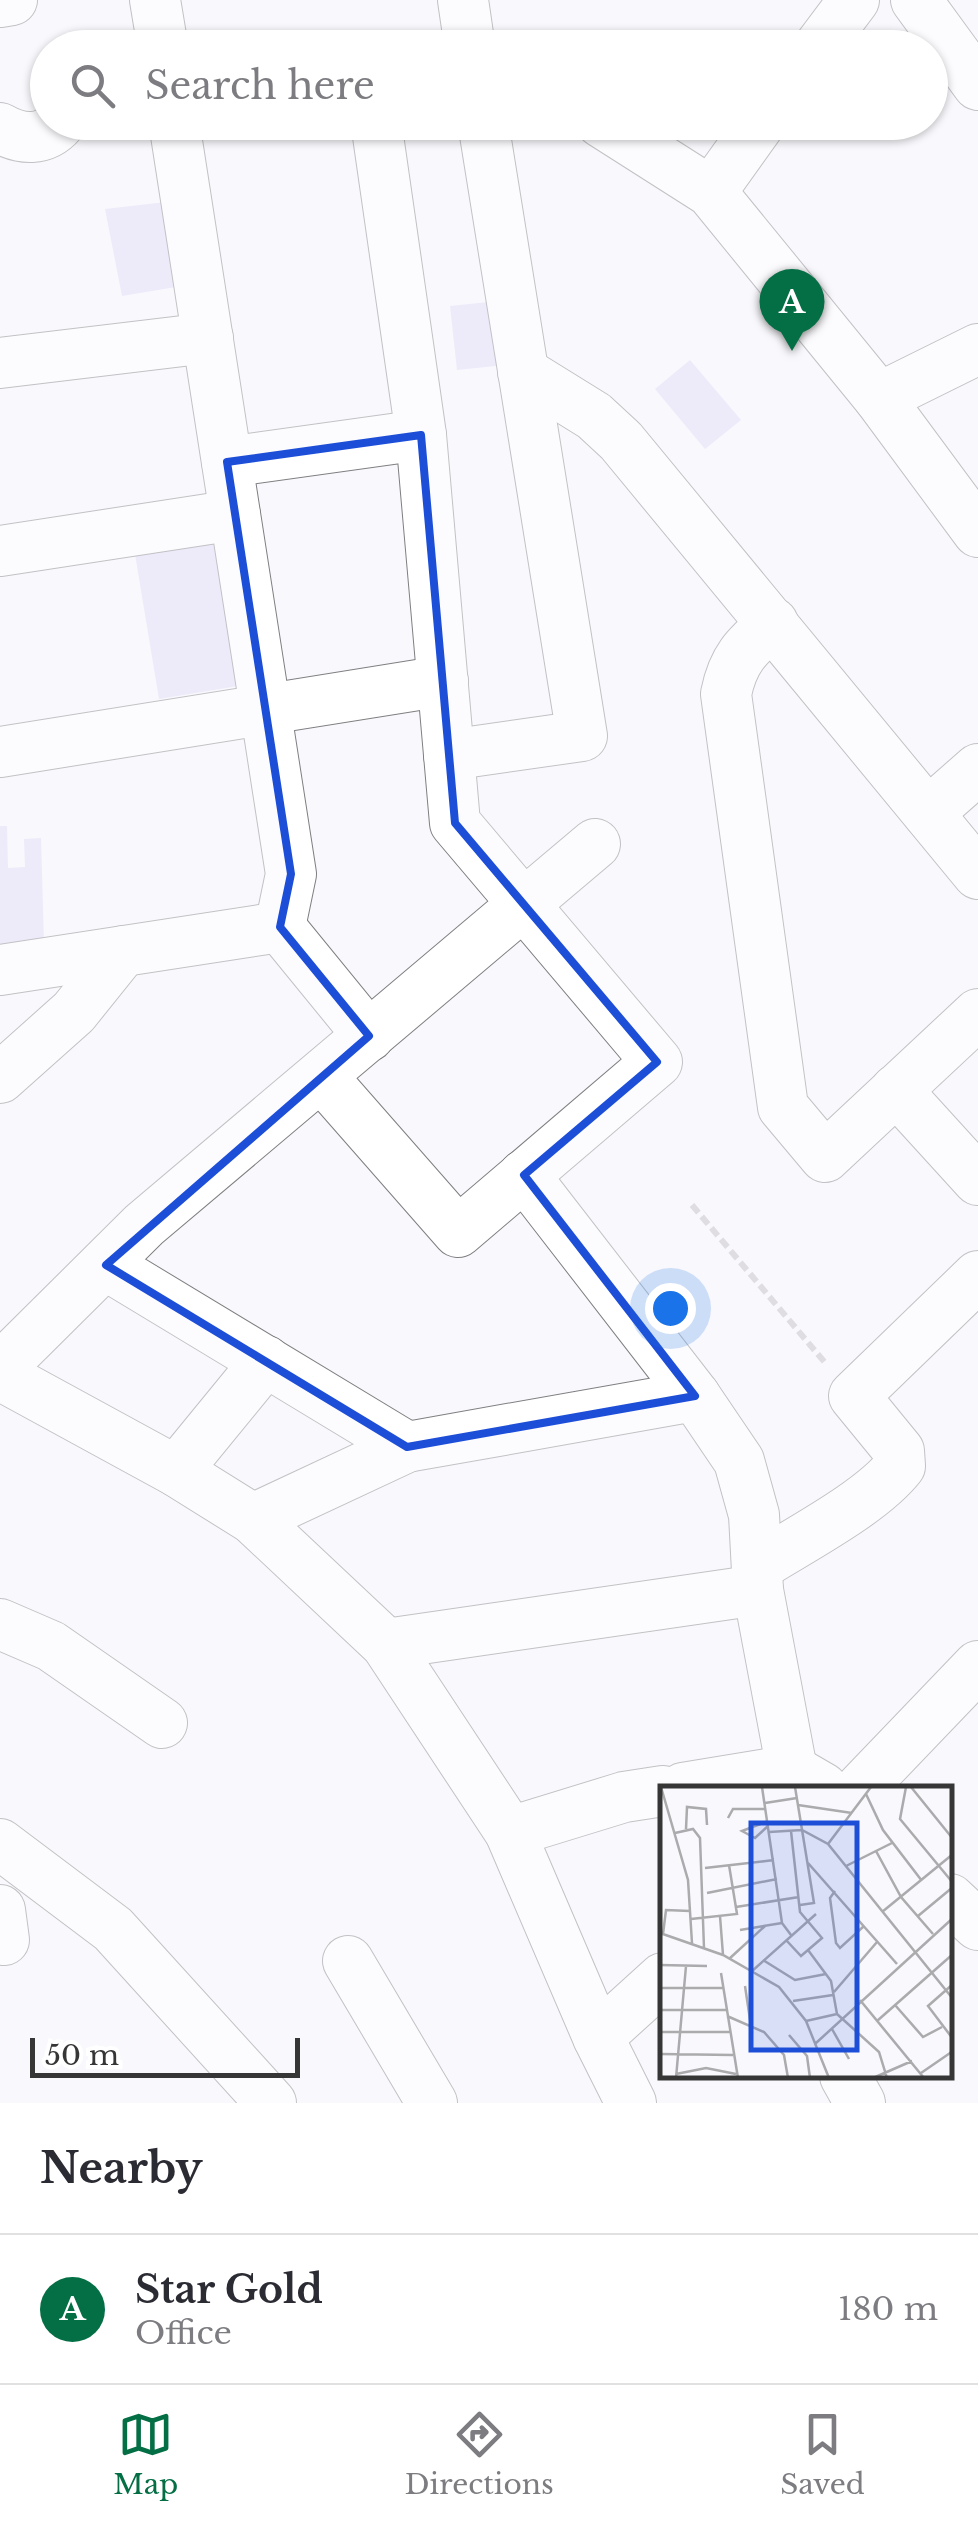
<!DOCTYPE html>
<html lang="en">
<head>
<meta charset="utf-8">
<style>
	:root { --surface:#fff; --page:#f2f2f3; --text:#2b2b33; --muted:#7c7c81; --line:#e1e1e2; --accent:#046e45 }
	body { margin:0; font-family:"Libre Baskerville",serif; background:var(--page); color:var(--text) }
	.scale { position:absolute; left:30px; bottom:25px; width:270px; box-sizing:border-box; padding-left:10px; border:5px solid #363637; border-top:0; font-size:28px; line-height:35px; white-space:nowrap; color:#363637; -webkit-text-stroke:8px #fff; paint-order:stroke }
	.you { position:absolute; left:670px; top:1308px; width:35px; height:35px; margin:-25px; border:8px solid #fff; border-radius:50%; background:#1a73e8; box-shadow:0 0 0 15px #1a73e833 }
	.badge { display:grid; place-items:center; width:65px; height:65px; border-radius:50%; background:var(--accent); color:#fff; font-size:32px; font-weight:700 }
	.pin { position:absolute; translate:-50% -82px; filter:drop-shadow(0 2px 5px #0008) }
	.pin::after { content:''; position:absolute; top:52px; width:35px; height:30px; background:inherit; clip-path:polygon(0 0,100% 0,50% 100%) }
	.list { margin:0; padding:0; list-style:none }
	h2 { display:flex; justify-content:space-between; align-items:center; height:130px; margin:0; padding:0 40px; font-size:42px }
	h2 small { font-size:32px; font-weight:400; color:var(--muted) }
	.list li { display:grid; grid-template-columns:65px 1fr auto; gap:30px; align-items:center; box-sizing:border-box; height:150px; padding:0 40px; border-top:2px solid var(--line) }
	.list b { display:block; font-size:38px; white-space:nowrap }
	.list p { margin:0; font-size:32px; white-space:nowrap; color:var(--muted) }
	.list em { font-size:32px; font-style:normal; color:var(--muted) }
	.icon { flex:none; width:55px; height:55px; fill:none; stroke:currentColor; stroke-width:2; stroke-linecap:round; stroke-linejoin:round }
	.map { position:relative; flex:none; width:978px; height:2103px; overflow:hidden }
	.search { position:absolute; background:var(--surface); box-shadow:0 2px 8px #0004; left:30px; right:30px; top:30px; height:110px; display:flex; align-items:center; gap:25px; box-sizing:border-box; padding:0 35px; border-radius:55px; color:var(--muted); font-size:38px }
	.sheet { height:280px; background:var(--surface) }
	nav { display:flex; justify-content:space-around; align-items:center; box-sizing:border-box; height:140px; border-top:2px solid var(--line); background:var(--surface); font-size:28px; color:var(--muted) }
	nav a { display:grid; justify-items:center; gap:5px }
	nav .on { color:var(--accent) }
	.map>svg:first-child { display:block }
	.building { fill:#dddbf9 }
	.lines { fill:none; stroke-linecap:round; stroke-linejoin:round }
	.minor-casing { stroke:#7f7f82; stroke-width:52 }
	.path { stroke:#bebdc0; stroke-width:6; stroke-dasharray:10 5; stroke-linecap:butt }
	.minor { stroke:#fff; stroke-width:50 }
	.marked { fill:none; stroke:#1d4ed8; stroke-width:8; stroke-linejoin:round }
	.inset-road { fill:none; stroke:#abaaad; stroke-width:2.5 }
	.view { fill:#1d4ed8; fill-opacity:0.15; stroke:#1d4ed8; stroke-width:5 }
	.inset-edge { fill:none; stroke:#363637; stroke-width:5 }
</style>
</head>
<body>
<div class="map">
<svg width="978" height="2103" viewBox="0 0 978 2103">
	<rect width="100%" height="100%" fill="#f9f8fc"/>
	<g class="building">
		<path d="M166 202 182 286 122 296 105 209Z"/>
		<path d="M498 301 505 365 457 370 450 306Z"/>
		<path d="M690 360 741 420 705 449 655 389Z"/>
		<path d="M210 523 238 686 159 699 132 536Z"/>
		<path d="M0 826H7L8 868 25 867 24 839 41 838 44 945 0 946Z"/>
	</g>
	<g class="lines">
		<g class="minor-casing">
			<g id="minor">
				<path d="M155 0 163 48"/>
				<path d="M463 0 470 48"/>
				<path d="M916 0 978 85"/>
				<path d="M0 2 12 0"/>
				<path d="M818 48 854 0"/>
				<path d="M174 122 291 874 280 927"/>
				<path d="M601 122 711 192 879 398 978 532"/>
				<path d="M0 128C21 140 44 142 61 122"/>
				<path d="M711 192 761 122"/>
				<path d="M0 363 208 338"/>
				<path d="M523 372 594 416 621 441 978 874"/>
				<path d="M879 398 978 349"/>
				<path d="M227 462 421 435"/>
				<path d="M0 551 235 515"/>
				<path d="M773 623C746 647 733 659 726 694L783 1107 825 1157 978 1014"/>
				<path d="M0 752 443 681"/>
				<path d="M449 755 582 736 483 122"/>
				<path d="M928 813 978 769"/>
				<path d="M280 927 369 1036"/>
				<path d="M0 970 280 927"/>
				<path d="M322 1077 458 1232 657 1062 455 823 421 435 376 122"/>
				<path d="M0 1078 74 1012 123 951"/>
				<path d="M896 1090 978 1180"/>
				<path d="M524 1175 695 1396 739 1461 754 1515 758 1590 792 1770"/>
				<path d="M106 1265 407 1447 695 1396"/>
				<path d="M0 1368 144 1225 595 844"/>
				<path d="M0 1375 176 1471 253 1519 386 1644 510 1832 598 2037 631 2103"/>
				<path d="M176 1471 266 1361"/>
				<path d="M253 1519 407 1447"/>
				<path d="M758 1566C799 1540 871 1503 900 1466L899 1451 854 1396 978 1276"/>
				<path d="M0 1624 51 1646 162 1723"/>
				<path d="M386 1644 758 1590"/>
				<path d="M683 1788 792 1770 823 1788"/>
				<path d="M861 1788 978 1666"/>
				<path d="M510 1832 624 1797 663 1791"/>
				<path d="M0 1844 113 1929 271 2103"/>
				<path d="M950 1899 978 1925"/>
				<path d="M0 1910 4 1940"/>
				<path d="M348 1961 432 2103"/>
				<path d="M598 2037 663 1978"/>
				<path d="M845 2076 860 2103"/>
			</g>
		</g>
		<path class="path" d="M692 1205 827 1365"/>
		<use href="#minor" class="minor"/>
	</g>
	<path d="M0 0H978V2103H0ZM421 435 455 823 657 1062 524 1175 695 1396 407 1447 106 1265 369 1036 280 927 291 874 227 462Z" fill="#f9f8fc" fill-opacity=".55" fill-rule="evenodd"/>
	<path class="marked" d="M421 435 455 823 657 1062 524 1175 695 1396 407 1447 106 1265 369 1036 280 927 291 874 227 462Z"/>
	<g transform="translate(660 1786)">
		<rect width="292" height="292" fill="#f9f8fc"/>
		<path class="inset-road" d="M1 1 28 94 32 157M102 1 122 137 131 149M135 1 154 117 140 119M246 1 240 33 293 97M251 1 293 53M206 8 223 44 262 95M105 17 137 12M138 19 192 27M68 32 73 23H106M108 35 82 45 95 52 108 40M26 43 27 21 46 23 47 39M109 46 142 44 168 58 293 213M15 47 33 43 40 52 44 162M168 58 211 1M216 65 241 111 273 148M148 77 237 178M186 80 232 57M45 82 114 74M175 105 170 112 176 157 180 162 204 140M47 107 117 93M76 121 139 111M222 126 293 68M60 130 63 169M258 130 293 101M31 133 77 128 69 79M80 144 122 137M0 147 63 169 119 201 146 235 169 292M3 148 6 124 30 125M126 154 141 170 162 152 140 126 131 45M148 164 171 195 177 228 219 266 227 292M69 173 105 140M103 174 135 194 166 188M0 179 47 180M91 186 156 128M61 187 78 292M293 198 268 220 293 253M85 200 92 247M0 202H63M174 206 217 156M200 214 264 292M133 215 173 209M235 219 263 251 282 241M0 224H66M67 230 104 246 124 269 128 292M146 235 177 228M217 235 293 168M172 243 189 273M0 246H70M129 249 147 270 150 292M156 257 293 132M0 268 73 269M261 287 293 265M16 288 46 282 76 288M16 292 26 180M213 292 252 275"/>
		<path class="view" d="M91 37H197V264H91Z"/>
		<rect width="292" height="292" class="inset-edge"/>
	</g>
</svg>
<div class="scale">50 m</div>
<div class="you"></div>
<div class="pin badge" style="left:792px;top:351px">A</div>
<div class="search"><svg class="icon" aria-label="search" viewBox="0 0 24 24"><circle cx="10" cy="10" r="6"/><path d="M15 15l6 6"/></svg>Search here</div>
</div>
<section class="sheet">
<h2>Nearby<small></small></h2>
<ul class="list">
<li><span class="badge">A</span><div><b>Star Gold</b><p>Office</p></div><em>180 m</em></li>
</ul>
</section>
<nav>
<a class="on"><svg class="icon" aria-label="map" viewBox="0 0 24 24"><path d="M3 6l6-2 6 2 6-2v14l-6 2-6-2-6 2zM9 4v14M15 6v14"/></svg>Map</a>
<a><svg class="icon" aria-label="directions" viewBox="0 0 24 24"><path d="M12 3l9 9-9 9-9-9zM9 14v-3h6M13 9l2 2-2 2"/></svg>Directions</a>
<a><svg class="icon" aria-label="saved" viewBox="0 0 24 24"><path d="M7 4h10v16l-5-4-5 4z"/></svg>Saved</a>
</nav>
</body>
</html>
